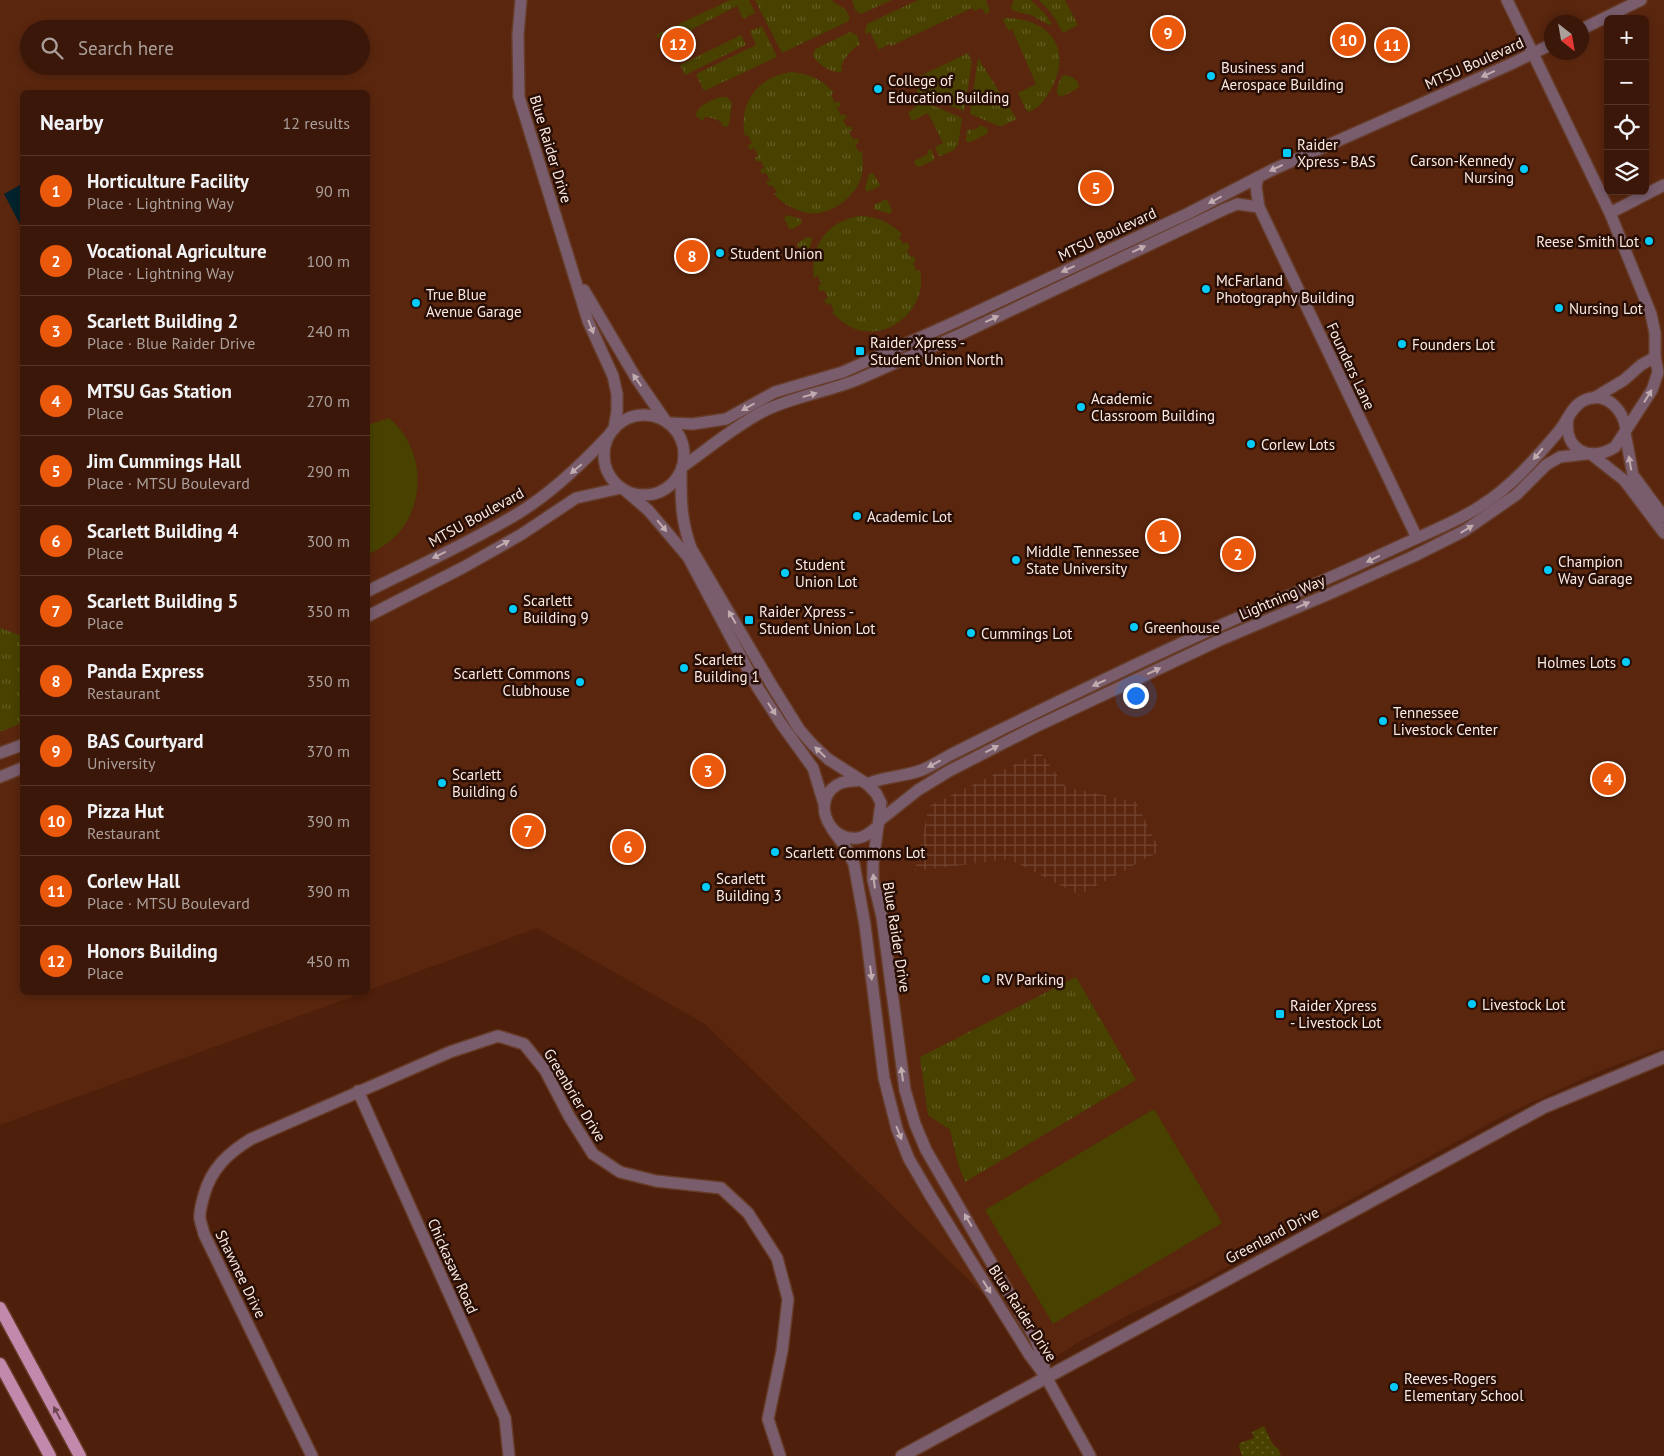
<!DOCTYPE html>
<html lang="en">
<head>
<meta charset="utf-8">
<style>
	:root { --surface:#3a1708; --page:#412012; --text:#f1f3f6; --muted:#ab9f9c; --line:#543629; --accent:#ea580c }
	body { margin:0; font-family:"PT Sans",sans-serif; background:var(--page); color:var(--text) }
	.controls { position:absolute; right:15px; top:15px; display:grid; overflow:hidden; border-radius:8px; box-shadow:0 2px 8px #0003 }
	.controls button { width:45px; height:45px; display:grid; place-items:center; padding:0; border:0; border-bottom:1px solid var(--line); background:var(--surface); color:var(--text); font:25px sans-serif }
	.compass { position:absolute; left:1544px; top:15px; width:45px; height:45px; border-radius:50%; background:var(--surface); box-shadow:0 2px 8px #0003; rotate:149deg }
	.you { position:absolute; left:1135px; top:695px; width:18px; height:18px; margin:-12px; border:4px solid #fff; border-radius:50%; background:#1a73e8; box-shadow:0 0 0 8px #1a73e833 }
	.badge { display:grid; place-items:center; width:32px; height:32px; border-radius:50%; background:var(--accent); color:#fff; font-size:16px; font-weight:700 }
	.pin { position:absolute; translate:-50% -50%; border:2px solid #fff; box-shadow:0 1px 5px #0006 }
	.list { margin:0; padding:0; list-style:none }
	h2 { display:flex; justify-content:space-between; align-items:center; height:65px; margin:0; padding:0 20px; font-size:21px }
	h2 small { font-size:16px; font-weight:400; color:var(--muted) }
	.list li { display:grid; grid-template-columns:32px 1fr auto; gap:15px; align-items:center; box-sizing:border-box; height:70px; padding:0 20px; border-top:1px solid var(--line) }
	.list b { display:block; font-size:19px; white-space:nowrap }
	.list p { margin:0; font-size:16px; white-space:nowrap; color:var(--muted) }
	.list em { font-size:16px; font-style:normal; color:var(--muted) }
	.icon { flex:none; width:28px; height:28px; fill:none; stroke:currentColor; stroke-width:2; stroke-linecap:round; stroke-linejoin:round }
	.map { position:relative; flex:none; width:1664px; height:1456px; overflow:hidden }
	.search { position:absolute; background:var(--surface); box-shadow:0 2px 8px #0003; left:20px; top:20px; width:350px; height:55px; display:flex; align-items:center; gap:12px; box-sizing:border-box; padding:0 18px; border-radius:28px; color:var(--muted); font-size:19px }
	.panel { position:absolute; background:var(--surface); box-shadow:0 2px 8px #0003; left:20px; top:90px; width:350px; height:905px; border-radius:8px }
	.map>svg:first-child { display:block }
	.built { fill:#5a260e; fill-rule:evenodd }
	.industrial { fill:url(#industrial-grid) }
	.grass { fill:url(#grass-tufts) }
	.park { fill:url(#park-dots) }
	.garden { fill:#484100 }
	.water { fill:#01232d }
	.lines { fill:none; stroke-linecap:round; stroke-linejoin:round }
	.minor-casing { stroke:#663c29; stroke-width:14 }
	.tertiary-casing { stroke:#663c29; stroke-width:15 }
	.primary-casing { stroke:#663c29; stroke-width:15 }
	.minor { stroke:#795d6d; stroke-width:11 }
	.tertiary { stroke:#795d6d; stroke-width:12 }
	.primary { stroke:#c289ac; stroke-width:12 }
	.oneway { fill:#c0abaf }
	.oneway2 { fill:#6d4550 }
	.poi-dot { fill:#05cbf9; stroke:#280e04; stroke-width:2 }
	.labels { text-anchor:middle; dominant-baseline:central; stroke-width:5; stroke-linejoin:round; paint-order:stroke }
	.street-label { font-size:15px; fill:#fbebe5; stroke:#280e04 }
	.poi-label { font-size:15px; fill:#fbebe5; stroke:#280e04; text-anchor:start }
</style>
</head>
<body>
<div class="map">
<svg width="1664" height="1456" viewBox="0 0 1664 1456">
	<defs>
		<pattern id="industrial-grid" width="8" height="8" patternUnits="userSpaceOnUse" patternTransform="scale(1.25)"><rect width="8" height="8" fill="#5a260e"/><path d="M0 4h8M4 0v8" fill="none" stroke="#734631"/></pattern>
		<pattern id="grass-tufts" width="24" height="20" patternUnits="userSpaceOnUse" patternTransform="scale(1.25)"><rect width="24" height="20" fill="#484100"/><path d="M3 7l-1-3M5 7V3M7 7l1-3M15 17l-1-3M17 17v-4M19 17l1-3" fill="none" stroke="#635d25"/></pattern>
		<pattern id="park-dots" width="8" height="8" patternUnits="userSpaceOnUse" patternTransform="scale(1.25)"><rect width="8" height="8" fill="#484100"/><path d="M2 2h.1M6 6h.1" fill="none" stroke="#635d25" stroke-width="1.8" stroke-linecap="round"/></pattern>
	</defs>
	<rect width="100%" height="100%" fill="#4e1f0a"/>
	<path class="built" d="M0 0H1664V1047L1600 1071 1507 1114 1194 1285 1136 1311 1079 1342 1051 1360 705 1024 537 928 368 990V92H22V992L362 993 0 1125ZM1608 19H1645V191H1608ZM1552 22H1582V52H1552ZM29 29H361V66H29Z"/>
	<path class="industrial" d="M1040 752 1066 787 1136 802 1160 851 1079 895 1009 859 915 871 929 806Z"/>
	<g class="grass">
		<path d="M730 0H749L755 13 743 19 737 6 692 29V31L679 37 675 29 657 38 656 35Z"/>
		<path d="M755 0H831L846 10 849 16V21L782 53Z"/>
		<path d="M852 0H892L861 14 855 10Z"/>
		<path d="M918 0H986L990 11 986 15 982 8 974 11 972 8 891 46 889 44 879 50 870 32 866 34 865 32 867 24Z"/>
		<path d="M1014 0H1031L1046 15 1052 24 1049 25 1031 15 1013 11 1011 7Z"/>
		<path d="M1039 0H1065L1078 25 1063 33 1052 14Z"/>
		<path d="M1007 18C1052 19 1073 51 1050 91 1045 100 1039 108 1029 112L1026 110 1018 93 1036 84 1012 29 1009 31 1002 19Z"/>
		<path d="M762 26 777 57 704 91 696 74 756 45 750 31Z"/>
		<path d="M850 32 857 35 860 44 859 46 858 45C850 51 844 58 841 68L843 69 840 72C831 73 816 63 813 55L815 49Z"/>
		<path d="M741 35 746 45 685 75 680 65Z"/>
		<path d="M968 53 972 62 964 111 917 93 918 77Z"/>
		<path d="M978 58 1016 118 1015 120 1002 126H999L970 114Z"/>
		<path d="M792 72C810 74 822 79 834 93L831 95 835 103 839 101 841 106 837 108 841 115 845 114 847 118 843 120 847 127 851 126 853 130 849 132 853 140 857 138 859 142 855 145 859 152 862 151C863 161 864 172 860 181 852 201 824 219 803 212 792 209 781 202 774 194L777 192 772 185 768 186 766 182 770 180 766 173 762 174 760 170 764 168 761 161 756 162 755 158 758 156 754 148 750 150 748 145 752 143 748 135 745 136C738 103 758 76 792 72Z"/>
		<path d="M1064 75C1071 75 1079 80 1079 87L1075 90 1061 97 1057 94C1056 88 1060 78 1064 75Z"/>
		<path d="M720 97H727L732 103 729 124 727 127 722 126 723 124C718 119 711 117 704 117V120H702L696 116C697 105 711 101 720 97Z"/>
		<path d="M922 101 962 118 958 145 954 150 941 156H939L935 147 943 143 928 113 912 121 908 113Z"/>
		<path d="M981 125 988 129 987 134 971 142H966L967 130 976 129Z"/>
		<path d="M931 149 934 157V160L919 167 916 166 914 161 928 154 927 151Z"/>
		<path d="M873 173 880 185 878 187 867 192 865 188 869 174Z"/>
		<path d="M884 200H887L892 210 890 214 874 209V205Z"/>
		<path d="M788 215 801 219 802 223 793 229H789L784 218Z"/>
		<path d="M859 216C877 216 889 222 902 234L899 237 903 244 907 242 910 248 907 250 910 257 914 256 916 261 913 263 917 271 920 270C928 305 894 339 858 330 848 327 840 320 832 313L834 311 830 303 827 305 824 300 828 298 824 290 820 292 818 286 821 284 818 276 814 278C809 246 828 221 859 216Z"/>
		<path d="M807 237H811L812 240 808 254 805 256 797 245 799 242Z"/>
		<path d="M0 628 22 636V723L0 732Z"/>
		<path d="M1076 977 1136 1080 965 1182 958 1164 950 1130 928 1115 920 1057Z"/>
	</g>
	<path class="park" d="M1264 1426 1272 1443 1279 1450 1281 1456H1242L1239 1447 1240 1443 1254 1438 1252 1432Z"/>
	<g class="garden">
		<path d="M389 418C393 422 399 427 402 432 423 460 423 502 401 530 393 541 380 548 368 555V425Z"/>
		<path d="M1154 1109 1222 1223 1053 1324 985 1210Z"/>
	</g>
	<path class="water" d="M22 184V228L4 194Z"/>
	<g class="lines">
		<g class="minor-casing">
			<g id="minor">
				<path d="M521 0 518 35 519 97 588 321 613 376 617 394V411L614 429"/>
				<path d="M1507 0 1610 213 1651 314 1655 333V357L1658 372 1652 390 1615 447C1590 463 1563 450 1568 418"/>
				<path d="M1582 29 1641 0"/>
				<path d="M1258 177 1256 187 1259 207 1417 538"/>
				<path d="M1610 213 1664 185"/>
				<path d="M584 290 636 378 665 420"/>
				<path d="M1594 398 1624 380 1641 365 1655 357"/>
				<circle cx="644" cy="455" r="40"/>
				<path d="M668 423 693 424 726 419 775 392 843 372 955 322 1189 213 1272 170 1511 64 1552 44"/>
				<path d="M1625 433 1633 475 1664 517"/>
				<path d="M1592 455 1624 480 1664 533"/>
				<path d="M682 467C709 448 735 426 764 411 794 396 828 392 859 379L961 334 1225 209 1237 204 1259 207"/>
				<path d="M681 473C681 502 681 520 691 548L771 684 799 729 812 744 828 759 867 784 876 793 881 803 873 863V880L882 917 905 1090 915 1124 926 1150 1035 1338 1042 1357 1046 1377"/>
				<path d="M627 492 648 510 688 557 756 685 782 725 813 768 824 804"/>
				<path d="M368 591C418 566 469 543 517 514 552 493 582 464 610 434"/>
				<path d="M368 616 464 567 522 534 576 498 621 488"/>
				<path d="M0 753 22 745"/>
				<path d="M0 777 22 768"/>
				<path d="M860 780C854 781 847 781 841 783 810 796 826 842 858 838 866 837 872 831 878 826"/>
				<path d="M867 784C885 776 904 777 922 770 932 766 941 760 950 755 966 747 982 739 998 731 1076 693 1155 654 1235 619 1293 594 1350 569 1406 543 1431 531 1459 521 1482 505 1512 486 1536 458 1559 431 1567 422 1571 407 1583 401 1605 389 1624 410 1626 430"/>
				<path d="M879 821 918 790 949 771 1033 728 1220 640 1329 594 1414 556 1464 531 1516 495 1546 465 1560 457 1586 454"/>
				<path d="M832 829 846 848 854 864 865 925 884 1078 897 1129 909 1159 930 1195 1029 1354 1046 1377 1090 1456"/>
				<path d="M358 1091 505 1418 509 1456"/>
				<path d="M312 1456 204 1234C203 1229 201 1224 200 1219 199 1211 202 1203 204 1195 211 1169 228 1153 251 1139L450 1052 498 1036 524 1044 545 1070 569 1116 593 1154 620 1172 656 1181 721 1188 748 1213 777 1258 788 1299 782 1351 768 1419 780 1456"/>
			</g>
		</g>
		<g class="tertiary-casing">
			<path id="tertiary" d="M902 1456 1544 1107 1664 1057"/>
		</g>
		<g class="primary-casing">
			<g id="primary">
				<path d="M0 1308 80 1456"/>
				<path d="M0 1364 50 1456"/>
			</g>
		</g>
		<use href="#minor" class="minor"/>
		<use href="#tertiary" class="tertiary"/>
		<use href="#primary" class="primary"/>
	</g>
	<defs><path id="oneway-solid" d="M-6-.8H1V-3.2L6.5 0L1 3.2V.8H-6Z" transform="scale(1.25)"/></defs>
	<g class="oneway">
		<use href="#oneway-solid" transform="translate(1488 74) rotate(156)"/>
		<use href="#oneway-solid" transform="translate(1276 168) rotate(155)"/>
		<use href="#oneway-solid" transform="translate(1215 200) rotate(152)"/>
		<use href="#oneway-solid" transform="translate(1139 249) rotate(-25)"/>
		<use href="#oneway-solid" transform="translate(1068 269) rotate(155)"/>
		<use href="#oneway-solid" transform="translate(992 319) rotate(-25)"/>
		<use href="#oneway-solid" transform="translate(591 327) rotate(69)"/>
		<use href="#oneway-solid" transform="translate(637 380) rotate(-125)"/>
		<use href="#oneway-solid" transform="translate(810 395) rotate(-16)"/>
		<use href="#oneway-solid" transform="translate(1648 396) rotate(-58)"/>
		<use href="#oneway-solid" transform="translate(748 407) rotate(151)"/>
		<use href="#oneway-solid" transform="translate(1538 454) rotate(130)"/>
		<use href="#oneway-solid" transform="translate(1630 463) rotate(-100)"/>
		<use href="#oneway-solid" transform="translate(576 469) rotate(140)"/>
		<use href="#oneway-solid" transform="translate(662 526) rotate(50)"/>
		<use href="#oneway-solid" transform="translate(1467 529) rotate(-31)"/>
		<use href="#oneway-solid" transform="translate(503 544) rotate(-29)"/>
		<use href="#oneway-solid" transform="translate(439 555) rotate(154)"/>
		<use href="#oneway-solid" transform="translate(1373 559) rotate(154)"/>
		<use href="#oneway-solid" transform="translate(1303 605) rotate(-23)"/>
		<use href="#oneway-solid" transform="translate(732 617) rotate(-120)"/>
		<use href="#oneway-solid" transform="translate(1154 671) rotate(-25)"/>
		<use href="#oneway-solid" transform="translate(1099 683) rotate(155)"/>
		<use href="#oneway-solid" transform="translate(772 709) rotate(57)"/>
		<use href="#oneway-solid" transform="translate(992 749) rotate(-27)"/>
		<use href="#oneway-solid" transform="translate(820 752) rotate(-136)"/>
		<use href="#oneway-solid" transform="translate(934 764) rotate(152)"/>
		<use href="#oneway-solid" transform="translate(874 881) rotate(-97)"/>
		<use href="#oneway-solid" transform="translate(871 973) rotate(83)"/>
		<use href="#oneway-solid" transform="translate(902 1074) rotate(-98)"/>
		<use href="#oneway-solid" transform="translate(899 1133) rotate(69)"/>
		<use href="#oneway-solid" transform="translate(968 1220) rotate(-120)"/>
		<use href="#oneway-solid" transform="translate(987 1287) rotate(58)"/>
	</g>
	<use class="oneway2" href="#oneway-solid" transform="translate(57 1413) rotate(-118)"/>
	<g class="poi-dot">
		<circle cx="1211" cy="76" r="5"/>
		<circle cx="878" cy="89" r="5"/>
		<rect x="1282" y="148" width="10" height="10" rx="2.5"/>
		<circle cx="1524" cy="169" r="5"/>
		<circle cx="1649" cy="241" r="5"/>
		<circle cx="720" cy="253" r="5"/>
		<circle cx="1206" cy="289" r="5"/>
		<circle cx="416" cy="303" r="5"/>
		<circle cx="1559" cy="308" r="5"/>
		<circle cx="1402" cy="344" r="5"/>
		<rect x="855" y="346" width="10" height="10" rx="2.5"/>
		<circle cx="1081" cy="407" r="5"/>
		<circle cx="1251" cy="444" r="5"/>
		<circle cx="857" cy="516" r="5"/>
		<circle cx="1016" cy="560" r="5"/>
		<circle cx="1548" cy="570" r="5"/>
		<circle cx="785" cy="573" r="5"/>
		<circle cx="513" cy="609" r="5"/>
		<rect x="744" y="615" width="10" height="10" rx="2.5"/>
		<circle cx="1134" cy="627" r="5"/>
		<circle cx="971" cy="633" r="5"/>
		<circle cx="1626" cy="662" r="5"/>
		<circle cx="684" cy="668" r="5"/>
		<circle cx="580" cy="682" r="5"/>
		<circle cx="1383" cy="721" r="5"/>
		<circle cx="442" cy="783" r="5"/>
		<circle cx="775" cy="852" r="5"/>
		<circle cx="706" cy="887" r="5"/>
		<circle cx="986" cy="979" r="5"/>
		<circle cx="1472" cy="1004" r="5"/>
		<rect x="1275" y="1009" width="10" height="10" rx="2.5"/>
		<circle cx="1394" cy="1387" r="5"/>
	</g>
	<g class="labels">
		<g class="street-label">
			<text transform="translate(1474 63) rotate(-24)">MTSU Boulevard</text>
			<text transform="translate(551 149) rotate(73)">Blue Raider Drive</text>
			<text transform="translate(1107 234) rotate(-25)">MTSU Boulevard</text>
			<text transform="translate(1351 366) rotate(65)">Founders Lane</text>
			<text transform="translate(476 517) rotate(-29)">MTSU Boulevard</text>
			<text transform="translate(1282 597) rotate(-23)">Lightning Way</text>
			<text transform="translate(897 937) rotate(81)">Blue Raider Drive</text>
			<text transform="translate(575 1095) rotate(59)">Greenbrier Drive</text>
			<text transform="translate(1272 1235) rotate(-28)">Greenland Drive</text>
			<text transform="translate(453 1266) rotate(66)">Chickasaw Road</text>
			<text transform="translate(241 1274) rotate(64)">Shawnee Drive</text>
			<text transform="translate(1023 1313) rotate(57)">Blue Raider Drive</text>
		</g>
		<g class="poi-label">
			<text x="1221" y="67">Business and<tspan x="1221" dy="17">Aerospace Building</tspan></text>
			<text x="888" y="80">College of<tspan x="888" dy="17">Education Building</tspan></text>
			<text x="1297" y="144">Raider<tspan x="1297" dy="17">Xpress - BAS</tspan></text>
			<text x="1514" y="160" text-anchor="end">Carson-Kennedy<tspan x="1514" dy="17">Nursing</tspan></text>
			<text x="1639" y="241" text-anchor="end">Reese Smith Lot</text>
			<text x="730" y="253">Student Union</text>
			<text x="1216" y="280">McFarland<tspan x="1216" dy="17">Photography Building</tspan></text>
			<text x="426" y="294">True Blue<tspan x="426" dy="17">Avenue Garage</tspan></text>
			<text x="1569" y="308">Nursing Lot</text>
			<text x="870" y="342">Raider Xpress -<tspan x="870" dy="17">Student Union North</tspan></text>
			<text x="1412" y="344">Founders Lot</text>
			<text x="1091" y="398">Academic<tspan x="1091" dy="17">Classroom Building</tspan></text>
			<text x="1261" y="444">Corlew Lots</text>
			<text x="867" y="516">Academic Lot</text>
			<text x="1026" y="551">Middle Tennessee<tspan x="1026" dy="17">State University</tspan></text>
			<text x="1558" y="561">Champion<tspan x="1558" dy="17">Way Garage</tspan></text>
			<text x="795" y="564">Student<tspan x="795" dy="17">Union Lot</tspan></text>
			<text x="523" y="600">Scarlett<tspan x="523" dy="17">Building 9</tspan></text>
			<text x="759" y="611">Raider Xpress -<tspan x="759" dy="17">Student Union Lot</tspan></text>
			<text x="1144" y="627">Greenhouse</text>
			<text x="981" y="633">Cummings Lot</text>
			<text x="694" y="659">Scarlett<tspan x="694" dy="17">Building 1</tspan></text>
			<text x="1616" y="662" text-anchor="end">Holmes Lots</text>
			<text x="570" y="673" text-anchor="end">Scarlett Commons<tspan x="570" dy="17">Clubhouse</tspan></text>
			<text x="1393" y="712">Tennessee<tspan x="1393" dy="17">Livestock Center</tspan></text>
			<text x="452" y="774">Scarlett<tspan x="452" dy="17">Building 6</tspan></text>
			<text x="785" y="852">Scarlett Commons Lot</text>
			<text x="716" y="878">Scarlett<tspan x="716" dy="17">Building 3</tspan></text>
			<text x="996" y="979">RV Parking</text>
			<text x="1482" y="1004">Livestock Lot</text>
			<text x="1290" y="1005">Raider Xpress<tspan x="1290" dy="17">- Livestock Lot</tspan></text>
			<text x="1404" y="1378">Reeves-Rogers<tspan x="1404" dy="17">Elementary School</tspan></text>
		</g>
	</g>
</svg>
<div class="controls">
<button>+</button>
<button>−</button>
<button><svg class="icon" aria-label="locate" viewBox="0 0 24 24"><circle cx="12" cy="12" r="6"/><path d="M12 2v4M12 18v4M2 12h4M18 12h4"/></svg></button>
<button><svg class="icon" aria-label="layers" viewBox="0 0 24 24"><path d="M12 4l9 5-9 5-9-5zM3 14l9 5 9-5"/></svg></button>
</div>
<svg class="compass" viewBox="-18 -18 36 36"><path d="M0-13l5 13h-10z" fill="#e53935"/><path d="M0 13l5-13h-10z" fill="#ab9f9c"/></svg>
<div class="you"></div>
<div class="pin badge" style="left:1163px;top:536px">1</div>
<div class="pin badge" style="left:1238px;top:554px">2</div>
<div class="pin badge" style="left:708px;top:771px">3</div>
<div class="pin badge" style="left:1608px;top:779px">4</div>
<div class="pin badge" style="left:1096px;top:188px">5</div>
<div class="pin badge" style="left:628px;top:847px">6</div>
<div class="pin badge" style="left:528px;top:831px">7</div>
<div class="pin badge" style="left:692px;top:256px">8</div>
<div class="pin badge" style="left:1168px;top:33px">9</div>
<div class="pin badge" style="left:1348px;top:40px">10</div>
<div class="pin badge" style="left:1392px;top:45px">11</div>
<div class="pin badge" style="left:678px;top:44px">12</div>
<div class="search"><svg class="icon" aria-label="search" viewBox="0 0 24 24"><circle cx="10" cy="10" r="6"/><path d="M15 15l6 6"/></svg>Search here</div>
<section class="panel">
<h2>Nearby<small>12 results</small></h2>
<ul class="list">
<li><span class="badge">1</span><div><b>Horticulture Facility</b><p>Place · Lightning Way</p></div><em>90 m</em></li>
<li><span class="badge">2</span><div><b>Vocational Agriculture</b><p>Place · Lightning Way</p></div><em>100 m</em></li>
<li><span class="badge">3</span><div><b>Scarlett Building 2</b><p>Place · Blue Raider Drive</p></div><em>240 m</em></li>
<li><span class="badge">4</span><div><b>MTSU Gas Station</b><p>Place</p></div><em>270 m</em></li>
<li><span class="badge">5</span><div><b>Jim Cummings Hall</b><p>Place · MTSU Boulevard</p></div><em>290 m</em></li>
<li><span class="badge">6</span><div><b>Scarlett Building 4</b><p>Place</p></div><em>300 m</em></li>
<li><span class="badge">7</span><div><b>Scarlett Building 5</b><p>Place</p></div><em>350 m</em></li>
<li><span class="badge">8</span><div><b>Panda Express</b><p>Restaurant</p></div><em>350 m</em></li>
<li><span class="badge">9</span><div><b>BAS Courtyard</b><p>University</p></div><em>370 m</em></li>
<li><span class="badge">10</span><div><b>Pizza Hut</b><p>Restaurant</p></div><em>390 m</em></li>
<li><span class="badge">11</span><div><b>Corlew Hall</b><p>Place · MTSU Boulevard</p></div><em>390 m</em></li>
<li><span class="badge">12</span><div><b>Honors Building</b><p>Place</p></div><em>450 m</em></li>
</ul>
</section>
</div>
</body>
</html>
